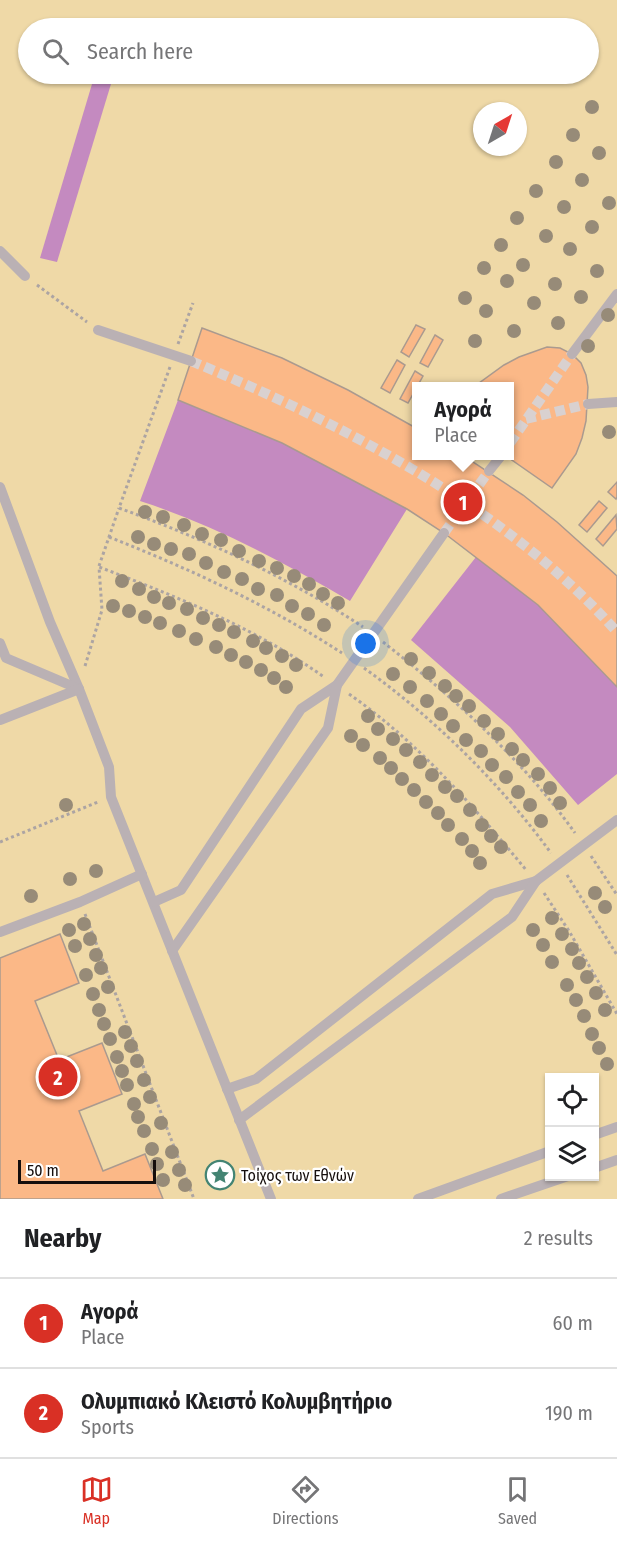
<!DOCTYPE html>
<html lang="en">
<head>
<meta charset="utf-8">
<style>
	:root { --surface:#fff; --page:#f2f2f2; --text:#202124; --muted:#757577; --line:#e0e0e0; --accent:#d93025 }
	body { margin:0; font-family:"Fira Sans Condensed",sans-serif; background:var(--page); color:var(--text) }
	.controls { position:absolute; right:18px; bottom:18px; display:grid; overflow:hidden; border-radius:0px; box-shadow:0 2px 4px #0004 }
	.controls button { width:54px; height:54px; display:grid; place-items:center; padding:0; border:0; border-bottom:2px solid var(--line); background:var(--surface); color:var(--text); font:30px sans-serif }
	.compass { position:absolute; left:473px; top:102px; width:54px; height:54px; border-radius:50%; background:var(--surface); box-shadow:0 2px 4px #0004; rotate:39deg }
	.scale { position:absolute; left:18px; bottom:15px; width:138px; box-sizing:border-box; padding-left:6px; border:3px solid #150e0d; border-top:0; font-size:16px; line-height:21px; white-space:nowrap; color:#150e0d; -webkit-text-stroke:4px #fff; paint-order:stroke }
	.you { position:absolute; left:366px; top:644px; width:21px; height:21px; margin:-15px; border:4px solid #fff; border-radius:50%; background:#1a73e8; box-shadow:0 0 0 9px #1a73e833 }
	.badge { display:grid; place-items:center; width:39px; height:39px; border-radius:50%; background:var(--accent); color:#fff; font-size:20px; font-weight:700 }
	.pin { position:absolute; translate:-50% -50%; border:3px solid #fff; box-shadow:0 2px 6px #0006 }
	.popup { position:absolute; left:412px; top:382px; width:102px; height:78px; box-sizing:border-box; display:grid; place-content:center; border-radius:0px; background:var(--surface); filter:drop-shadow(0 2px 4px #0005); font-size:20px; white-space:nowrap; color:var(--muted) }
	.popup b { font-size:22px; color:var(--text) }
	.popup::after { content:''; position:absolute; left:50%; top:100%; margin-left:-12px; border:12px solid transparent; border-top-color:var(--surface) }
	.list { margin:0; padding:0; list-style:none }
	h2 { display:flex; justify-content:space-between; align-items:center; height:78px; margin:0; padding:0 24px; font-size:26px }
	h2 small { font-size:20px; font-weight:400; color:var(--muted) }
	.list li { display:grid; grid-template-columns:39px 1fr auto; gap:18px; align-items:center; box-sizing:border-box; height:90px; padding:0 24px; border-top:2px solid var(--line) }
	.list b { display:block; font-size:22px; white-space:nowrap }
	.list p { margin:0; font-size:20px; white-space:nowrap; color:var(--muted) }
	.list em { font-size:20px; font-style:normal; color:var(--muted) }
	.icon { flex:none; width:33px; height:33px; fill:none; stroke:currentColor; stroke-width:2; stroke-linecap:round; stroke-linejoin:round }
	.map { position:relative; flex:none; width:617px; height:1199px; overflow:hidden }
	.search { position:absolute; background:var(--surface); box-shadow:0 2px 4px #0004; left:18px; right:18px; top:18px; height:66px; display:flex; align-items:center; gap:15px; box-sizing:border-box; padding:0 21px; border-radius:33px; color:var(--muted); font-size:22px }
	.sheet { height:258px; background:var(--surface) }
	nav { display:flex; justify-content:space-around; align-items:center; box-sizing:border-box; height:84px; border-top:2px solid var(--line); background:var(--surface); font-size:16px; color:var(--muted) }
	nav a { display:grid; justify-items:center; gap:3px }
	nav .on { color:var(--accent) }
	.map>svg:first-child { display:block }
	.green { fill:#efd9a7; fill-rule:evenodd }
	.water { fill:#c48ac0 }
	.building { fill:#fbb887; stroke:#aa9a8f; stroke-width:1.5 }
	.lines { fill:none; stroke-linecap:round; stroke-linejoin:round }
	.pedestrian-tunnel { stroke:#d9d1d0; stroke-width:10; stroke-dasharray:10 5; stroke-linecap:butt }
	.path { stroke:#aca4a3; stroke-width:3; stroke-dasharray:3 3; stroke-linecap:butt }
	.pedestrian { stroke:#bab1b4; stroke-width:10 }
	.tree { fill:#978b78 }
	.labels { text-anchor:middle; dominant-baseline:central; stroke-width:4.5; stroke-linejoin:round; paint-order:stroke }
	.poi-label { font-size:16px; fill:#150e0d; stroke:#fff; text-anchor:start }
</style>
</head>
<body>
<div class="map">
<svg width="617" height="1199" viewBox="0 0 617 1199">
	<rect width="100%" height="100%" fill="#fcf3f2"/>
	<path class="green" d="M0 0H617V1199H0ZM28 28H588V74H28ZM482 111H518V147H482ZM416 386H510V456H416ZM550 1078H594V1176H550Z"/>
	<g class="water">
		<path d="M95 74H114L57 262 40 258Z"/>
		<path d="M178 400 282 443 407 509 350 601C283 562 214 525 140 501Z"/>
		<path d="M476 557 538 605 617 687V774L578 805 510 727 411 640Z"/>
	</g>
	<g class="building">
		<path d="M416 325 425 329 409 357 401 352Z"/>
		<path d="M202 328 282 358 348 390 416 428V456H464L523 495 557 522 617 576V687L538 605 444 533 407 509 282 443 178 400Z"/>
		<path d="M435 335 443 340 428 367 420 363Z"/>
		<path d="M547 347 560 348 572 354 581 363 586 375 588 387 586 421 582 438 576 454 552 488 506 456H510V386H475L504 365 519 357Z"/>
		<path d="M397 360 405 365 390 393 381 388Z"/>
		<path d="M415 371 423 376 408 403 400 399Z"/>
		<path d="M617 482V497L616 499 608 492Z"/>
		<path d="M599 501 607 508 587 532 579 525Z"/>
		<path d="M616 515 617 529 603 546 596 539Z"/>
		<path d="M60 934 79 983 35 1001 59 1060 102 1043 122 1094 79 1111 103 1171 145 1154 163 1199H0V958Z"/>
	</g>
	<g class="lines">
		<g class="pedestrian-tunnel">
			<path d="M191 361C343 424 507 508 617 632"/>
			<path d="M526 419 588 404"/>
			<path d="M510 443 572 354"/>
			<path d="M444 533 489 471"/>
		</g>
		<g class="path">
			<path d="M37 285 87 322"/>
			<path d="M178 344 193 303"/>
			<path d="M170 367 119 508C204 539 288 577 363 627"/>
			<path d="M109 537C190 569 268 605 342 653"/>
			<path d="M99 566 119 508"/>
			<path d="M383 642C453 697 523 760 575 833"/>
			<path d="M85 666 102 610 99 567C178 597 255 628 324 677"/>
			<path d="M364 668C435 719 499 782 551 853"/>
			<path d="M349 694C419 743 473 806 527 871"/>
			<path d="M0 842 98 802"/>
			<path d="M591 856 617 895"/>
			<path d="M567 875 617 955"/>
			<path d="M544 893 569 931 617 1014"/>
			<path d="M85 914 194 1199"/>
		</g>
		<g class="pedestrian">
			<path d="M0 251 25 276"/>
			<path d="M98 330 191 361"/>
			<path d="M572 354 617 294"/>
			<path d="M588 404 617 402"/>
			<path d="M489 471 501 456"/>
			<path d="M0 487 50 622 79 689 109 767 111 797 271 1199"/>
			<path d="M0 643 6 658 79 689"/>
			<path d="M0 720 79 689"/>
			<path d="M154 902 181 890 301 709 337 685 444 533"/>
			<path d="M0 932 80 902 142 874"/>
			<path d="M172 951 328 728 337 685"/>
			<path d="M227 1089 256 1079 492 894 536 881 617 820"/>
			<path d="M239 1120 512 917 536 881"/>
			<path d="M594 1135 617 1127"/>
			<path d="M594 1168 617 1160"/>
			<path d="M418 1199 550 1151"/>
			<path d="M501 1199 568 1176"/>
		</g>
	</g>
	<g class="tree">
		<circle cx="592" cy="107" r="7"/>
		<circle cx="573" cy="135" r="7"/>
		<circle cx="599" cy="153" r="7"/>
		<circle cx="556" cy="162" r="7"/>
		<circle cx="582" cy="180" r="7"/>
		<circle cx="536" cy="191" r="7"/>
		<circle cx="609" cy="203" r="7"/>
		<circle cx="564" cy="207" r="7"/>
		<circle cx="517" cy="218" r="7"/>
		<circle cx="592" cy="227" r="7"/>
		<circle cx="546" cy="236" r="7"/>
		<circle cx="501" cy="245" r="7"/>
		<circle cx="570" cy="249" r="7"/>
		<circle cx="523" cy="265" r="7"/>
		<circle cx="484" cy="268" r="7"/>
		<circle cx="597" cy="271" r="7"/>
		<circle cx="507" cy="281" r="7"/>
		<circle cx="555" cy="284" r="7"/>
		<circle cx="581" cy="297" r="7"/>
		<circle cx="465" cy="298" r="7"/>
		<circle cx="534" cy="303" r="7"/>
		<circle cx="486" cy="311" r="7"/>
		<circle cx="608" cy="315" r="7"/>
		<circle cx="558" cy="323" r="7"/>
		<circle cx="514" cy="331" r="7"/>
		<circle cx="475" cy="341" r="7"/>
		<circle cx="588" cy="346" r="7"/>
		<circle cx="609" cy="432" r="7"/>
		<circle cx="145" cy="512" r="7"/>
		<circle cx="163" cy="517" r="7"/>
		<circle cx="184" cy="525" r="7"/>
		<circle cx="202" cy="534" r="7"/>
		<circle cx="138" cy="537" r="7"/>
		<circle cx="221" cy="540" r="7"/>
		<circle cx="154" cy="544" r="7"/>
		<circle cx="171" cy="549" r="7"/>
		<circle cx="239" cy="551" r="7"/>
		<circle cx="189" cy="554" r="7"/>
		<circle cx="259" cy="561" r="7"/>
		<circle cx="206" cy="563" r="7"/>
		<circle cx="277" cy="568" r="7"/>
		<circle cx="224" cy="572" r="7"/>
		<circle cx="294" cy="576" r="7"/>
		<circle cx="242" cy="579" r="7"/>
		<circle cx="122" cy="581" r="7"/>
		<circle cx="309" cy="584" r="7"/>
		<circle cx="139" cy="589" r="7"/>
		<circle cx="258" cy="589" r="7"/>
		<circle cx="323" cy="594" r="7"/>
		<circle cx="277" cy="595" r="7"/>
		<circle cx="154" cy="597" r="7"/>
		<circle cx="169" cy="603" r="7"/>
		<circle cx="338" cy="603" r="7"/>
		<circle cx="113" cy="606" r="7"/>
		<circle cx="292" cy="606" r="7"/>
		<circle cx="187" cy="609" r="7"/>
		<circle cx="129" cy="611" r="7"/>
		<circle cx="308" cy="614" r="7"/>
		<circle cx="145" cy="617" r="7"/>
		<circle cx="203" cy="618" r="7"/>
		<circle cx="160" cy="623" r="7"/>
		<circle cx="219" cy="625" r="7"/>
		<circle cx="324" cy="625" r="7"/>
		<circle cx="179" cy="631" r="7"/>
		<circle cx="234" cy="632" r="7"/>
		<circle cx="196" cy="639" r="7"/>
		<circle cx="253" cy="641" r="7"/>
		<circle cx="216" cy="647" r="7"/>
		<circle cx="266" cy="648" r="7"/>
		<circle cx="231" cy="655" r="7"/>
		<circle cx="282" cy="656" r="7"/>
		<circle cx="411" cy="659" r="7"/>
		<circle cx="246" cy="662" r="7"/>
		<circle cx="296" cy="665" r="7"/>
		<circle cx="261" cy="670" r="7"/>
		<circle cx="429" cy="673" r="7"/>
		<circle cx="393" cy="674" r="7"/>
		<circle cx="274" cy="678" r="7"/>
		<circle cx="445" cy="686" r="7"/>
		<circle cx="286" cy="687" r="7"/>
		<circle cx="410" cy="687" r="7"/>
		<circle cx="456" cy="696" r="7"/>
		<circle cx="427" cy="701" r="7"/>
		<circle cx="469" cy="706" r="7"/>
		<circle cx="441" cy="714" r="7"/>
		<circle cx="368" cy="716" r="7"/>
		<circle cx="484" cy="721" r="7"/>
		<circle cx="453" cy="726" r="7"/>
		<circle cx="378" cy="729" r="7"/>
		<circle cx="498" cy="734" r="7"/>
		<circle cx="351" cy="736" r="7"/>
		<circle cx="393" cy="739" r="7"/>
		<circle cx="466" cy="740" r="7"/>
		<circle cx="363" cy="745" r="7"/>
		<circle cx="512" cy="749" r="7"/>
		<circle cx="406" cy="750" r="7"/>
		<circle cx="481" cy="751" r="7"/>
		<circle cx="380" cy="758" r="7"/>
		<circle cx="523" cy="760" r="7"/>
		<circle cx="420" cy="762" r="7"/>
		<circle cx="492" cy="765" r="7"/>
		<circle cx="391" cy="768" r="7"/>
		<circle cx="538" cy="774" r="7"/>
		<circle cx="432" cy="775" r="7"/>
		<circle cx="506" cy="777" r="7"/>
		<circle cx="402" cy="779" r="7"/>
		<circle cx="445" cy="787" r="7"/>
		<circle cx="550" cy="788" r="7"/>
		<circle cx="414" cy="790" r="7"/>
		<circle cx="518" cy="792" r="7"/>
		<circle cx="457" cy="796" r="7"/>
		<circle cx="426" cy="802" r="7"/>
		<circle cx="560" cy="803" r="7"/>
		<circle cx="66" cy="805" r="7"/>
		<circle cx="530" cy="805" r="7"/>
		<circle cx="470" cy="810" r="7"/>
		<circle cx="438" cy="813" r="7"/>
		<circle cx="541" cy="821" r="7"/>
		<circle cx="448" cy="825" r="7"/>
		<circle cx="482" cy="825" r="7"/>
		<circle cx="491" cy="836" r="7"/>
		<circle cx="462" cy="839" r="7"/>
		<circle cx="501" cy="847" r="7"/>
		<circle cx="472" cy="851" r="7"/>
		<circle cx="480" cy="863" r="7"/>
		<circle cx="96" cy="871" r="7"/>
		<circle cx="70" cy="879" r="7"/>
		<circle cx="595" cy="893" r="7"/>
		<circle cx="31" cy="896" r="7"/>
		<circle cx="605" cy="907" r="7"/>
		<circle cx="552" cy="918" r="7"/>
		<circle cx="84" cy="924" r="7"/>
		<circle cx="69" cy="930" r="7"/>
		<circle cx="533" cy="930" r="7"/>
		<circle cx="562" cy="934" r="7"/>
		<circle cx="90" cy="939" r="7"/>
		<circle cx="543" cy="945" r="7"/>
		<circle cx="75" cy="946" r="7"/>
		<circle cx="572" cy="949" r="7"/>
		<circle cx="96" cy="955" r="7"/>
		<circle cx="552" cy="962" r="7"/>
		<circle cx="579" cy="963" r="7"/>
		<circle cx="101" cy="968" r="7"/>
		<circle cx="86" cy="975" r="7"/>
		<circle cx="587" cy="977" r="7"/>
		<circle cx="567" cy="985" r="7"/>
		<circle cx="108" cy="987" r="7"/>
		<circle cx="596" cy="993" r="7"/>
		<circle cx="93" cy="994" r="7"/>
		<circle cx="576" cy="1000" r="7"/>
		<circle cx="99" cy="1010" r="7"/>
		<circle cx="605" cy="1010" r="7"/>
		<circle cx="584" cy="1016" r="7"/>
		<circle cx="104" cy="1024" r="7"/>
		<circle cx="125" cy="1032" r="7"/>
		<circle cx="592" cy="1034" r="7"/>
		<circle cx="110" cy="1039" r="7"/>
		<circle cx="131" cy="1046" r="7"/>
		<circle cx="599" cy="1048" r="7"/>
		<circle cx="117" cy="1057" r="7"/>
		<circle cx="137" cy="1061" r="7"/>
		<circle cx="607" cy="1064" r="7"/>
		<circle cx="122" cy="1071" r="7"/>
		<circle cx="144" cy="1080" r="7"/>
		<circle cx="127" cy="1085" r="7"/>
		<circle cx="150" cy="1097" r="7"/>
		<circle cx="134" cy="1104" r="7"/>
		<circle cx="138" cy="1117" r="7"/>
		<circle cx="161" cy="1123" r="7"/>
		<circle cx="144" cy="1131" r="7"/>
		<circle cx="152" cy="1149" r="7"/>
		<circle cx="172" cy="1152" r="7"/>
		<circle cx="157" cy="1164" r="7"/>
		<circle cx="179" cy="1170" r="7"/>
		<circle cx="163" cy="1180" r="7"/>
		<circle cx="185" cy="1185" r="7"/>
	</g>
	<defs>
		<g id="sight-ring" transform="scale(1.5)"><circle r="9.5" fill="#fff" stroke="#438473" stroke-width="1.5"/><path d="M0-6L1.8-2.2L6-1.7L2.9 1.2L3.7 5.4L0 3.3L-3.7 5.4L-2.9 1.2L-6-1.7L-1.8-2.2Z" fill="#438473"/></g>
	</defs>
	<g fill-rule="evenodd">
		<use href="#sight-ring" x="220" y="1175"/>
	</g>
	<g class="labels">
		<g class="poi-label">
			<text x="241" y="1175">Τοίχος των Εθνών</text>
		</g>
	</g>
</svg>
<div class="controls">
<button><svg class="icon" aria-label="locate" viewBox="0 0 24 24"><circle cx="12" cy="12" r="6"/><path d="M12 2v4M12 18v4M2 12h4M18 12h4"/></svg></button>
<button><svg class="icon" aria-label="layers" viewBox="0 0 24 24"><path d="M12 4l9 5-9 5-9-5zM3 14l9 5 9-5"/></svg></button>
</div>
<svg class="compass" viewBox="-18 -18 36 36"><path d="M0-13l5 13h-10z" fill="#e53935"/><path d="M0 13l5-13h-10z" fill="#757577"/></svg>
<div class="scale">50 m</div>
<div class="you"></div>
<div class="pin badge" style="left:463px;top:502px">1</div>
<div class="popup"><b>Αγορά</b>Place</div>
<div class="pin badge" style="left:58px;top:1077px">2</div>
<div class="search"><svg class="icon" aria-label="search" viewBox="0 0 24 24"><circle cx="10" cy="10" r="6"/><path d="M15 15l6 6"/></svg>Search here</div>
</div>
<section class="sheet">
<h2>Nearby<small>2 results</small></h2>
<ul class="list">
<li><span class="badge">1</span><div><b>Αγορά</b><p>Place</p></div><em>60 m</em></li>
<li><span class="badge">2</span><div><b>Ολυμπιακό Κλειστό Κολυμβητήριο</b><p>Sports</p></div><em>190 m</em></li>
</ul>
</section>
<nav>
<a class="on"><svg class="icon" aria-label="map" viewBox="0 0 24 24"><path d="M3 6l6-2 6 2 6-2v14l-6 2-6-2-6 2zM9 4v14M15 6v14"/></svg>Map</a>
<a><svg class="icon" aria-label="directions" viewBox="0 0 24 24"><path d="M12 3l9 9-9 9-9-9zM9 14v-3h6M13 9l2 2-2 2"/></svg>Directions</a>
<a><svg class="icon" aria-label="saved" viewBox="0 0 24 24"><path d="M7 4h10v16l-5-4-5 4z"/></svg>Saved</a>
</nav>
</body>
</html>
